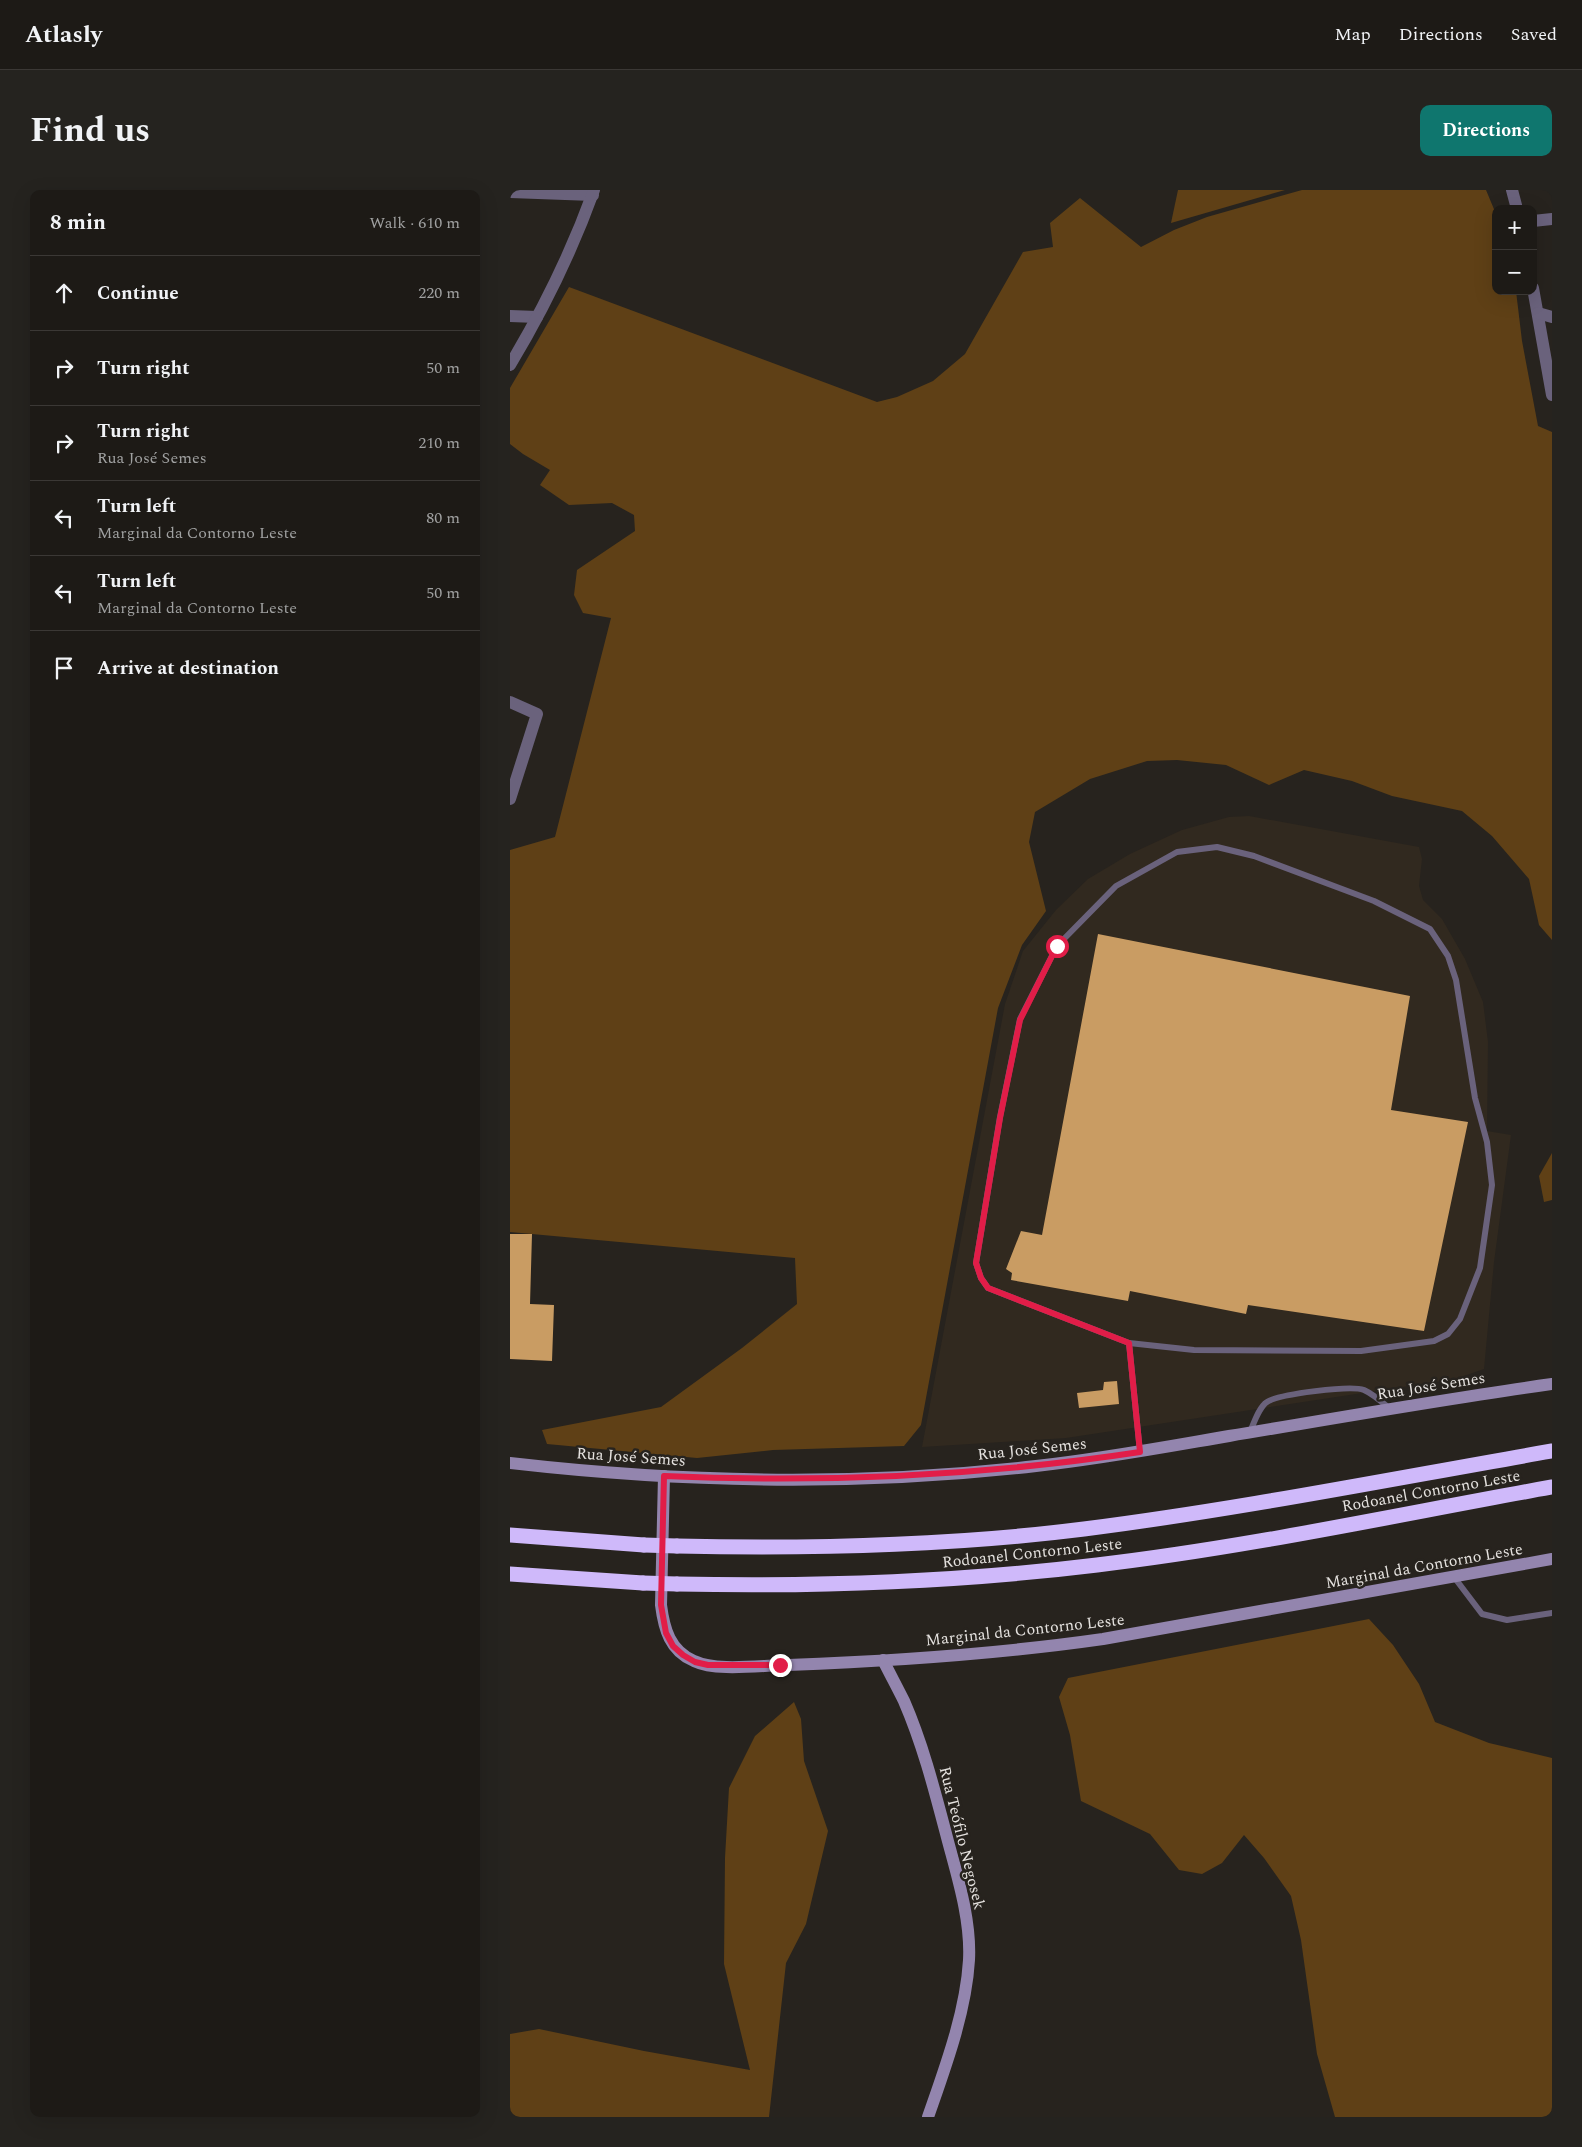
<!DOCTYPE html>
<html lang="en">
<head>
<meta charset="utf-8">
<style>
	:root { --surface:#1d1a16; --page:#25231f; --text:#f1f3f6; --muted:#a0a1a1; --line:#3b3835; --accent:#0f766e }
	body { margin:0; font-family:Spectral,serif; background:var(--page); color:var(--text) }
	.controls { position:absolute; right:15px; top:15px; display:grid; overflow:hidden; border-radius:10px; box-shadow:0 5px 20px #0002 }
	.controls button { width:45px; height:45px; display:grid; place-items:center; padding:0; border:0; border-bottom:1px solid var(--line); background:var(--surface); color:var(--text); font:25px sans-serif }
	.stop { position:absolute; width:15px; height:15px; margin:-11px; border:4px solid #e11d48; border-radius:50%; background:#fff }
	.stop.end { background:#e11d48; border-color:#fff; box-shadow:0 1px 5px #0008 }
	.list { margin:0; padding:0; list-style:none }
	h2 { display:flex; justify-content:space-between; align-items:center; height:65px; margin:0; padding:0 20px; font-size:21px }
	h2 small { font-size:16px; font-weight:400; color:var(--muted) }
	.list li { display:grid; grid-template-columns:32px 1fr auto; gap:15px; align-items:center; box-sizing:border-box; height:75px; padding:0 20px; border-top:1px solid var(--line) }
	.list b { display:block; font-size:19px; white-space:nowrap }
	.list p { margin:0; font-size:16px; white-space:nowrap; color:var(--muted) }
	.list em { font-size:16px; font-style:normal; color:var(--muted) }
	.icon { flex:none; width:28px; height:28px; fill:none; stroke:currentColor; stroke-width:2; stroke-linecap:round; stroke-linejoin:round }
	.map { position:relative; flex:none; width:1042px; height:1927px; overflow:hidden; border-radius:10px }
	header { display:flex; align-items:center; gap:30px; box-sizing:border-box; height:70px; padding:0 25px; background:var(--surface); border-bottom:1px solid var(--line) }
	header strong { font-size:24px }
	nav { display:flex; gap:28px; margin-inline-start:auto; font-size:18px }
	.intro { display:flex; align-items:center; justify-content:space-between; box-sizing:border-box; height:120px; padding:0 30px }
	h1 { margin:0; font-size:35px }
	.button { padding:12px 22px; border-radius:10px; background:var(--accent); color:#fff; font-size:18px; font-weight:700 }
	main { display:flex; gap:30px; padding:0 30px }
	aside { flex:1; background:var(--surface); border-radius:10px; box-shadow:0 5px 20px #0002 }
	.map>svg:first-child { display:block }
	.built { fill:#31291f }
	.green { fill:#5f4016 }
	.building { fill:#c99c63 }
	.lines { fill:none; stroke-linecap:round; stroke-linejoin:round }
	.lane { stroke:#6a627c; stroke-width:6 }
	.street { stroke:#6a627c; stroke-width:12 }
	.secondary { stroke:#9385ae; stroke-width:12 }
	.highway { stroke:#cfb9fa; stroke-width:15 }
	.highway-bridge { stroke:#cfb9fa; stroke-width:15 }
	.route { stroke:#e11d48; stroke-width:6 }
	.labels { text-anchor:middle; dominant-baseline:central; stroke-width:5; stroke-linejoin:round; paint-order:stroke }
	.street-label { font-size:16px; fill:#e5e2df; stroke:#27231e }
</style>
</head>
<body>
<header>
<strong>Atlasly</strong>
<nav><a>Map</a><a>Directions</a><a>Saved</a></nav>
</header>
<div class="intro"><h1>Find us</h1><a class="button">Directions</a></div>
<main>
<aside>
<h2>8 min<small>Walk · 610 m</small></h2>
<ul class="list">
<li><svg class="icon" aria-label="ahead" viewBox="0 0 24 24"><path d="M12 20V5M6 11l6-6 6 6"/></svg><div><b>Continue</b></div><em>220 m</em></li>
<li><svg class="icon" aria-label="right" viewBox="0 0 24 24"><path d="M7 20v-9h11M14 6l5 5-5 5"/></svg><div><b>Turn right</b></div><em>50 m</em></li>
<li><svg class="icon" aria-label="right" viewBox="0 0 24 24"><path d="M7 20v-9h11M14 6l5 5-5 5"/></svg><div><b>Turn right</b><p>Rua José Semes</p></div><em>210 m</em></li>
<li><svg class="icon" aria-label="left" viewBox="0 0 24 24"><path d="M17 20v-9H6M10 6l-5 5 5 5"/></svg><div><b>Turn left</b><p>Marginal da Contorno Leste</p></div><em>80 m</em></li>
<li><svg class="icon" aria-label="left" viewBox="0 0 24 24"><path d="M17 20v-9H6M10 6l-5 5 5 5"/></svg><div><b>Turn left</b><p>Marginal da Contorno Leste</p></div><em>50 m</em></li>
<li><svg class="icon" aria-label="arrive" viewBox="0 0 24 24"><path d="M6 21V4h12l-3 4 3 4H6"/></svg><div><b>Arrive at destination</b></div></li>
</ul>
</aside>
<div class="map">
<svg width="1042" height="1927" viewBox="0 0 1042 1927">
	<rect width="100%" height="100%" fill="#27231e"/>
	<path class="built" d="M739 626 909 657 912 669 909 696 913 710 932 729 955 769 973 812 978 852 977 941 1001 945 984 1072 974 1179 945 1189 556 1248 412 1257 495 814 513 761 546 720 578 689 620 664 672 640 719 627Z"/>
	<g class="green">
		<path d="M668 0H775L661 33Z"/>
		<path d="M792 0H976L986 24V101H1006L1012 151 1028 236 1042 242V750L1029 735 1019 689 982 646 952 621 882 606 842 591 794 580 759 595 716 575 667 570 637 571 580 589 525 622 519 652 536 721 512 755 488 818 411 1235 394 1256 263 1260 187 1268 37 1254 32 1240 151 1217 232 1158 287 1114 285 1068 0 1042V660L45 647 101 428 73 423 64 405 67 380 125 341 124 325 102 313 59 315 30 295 40 280 13 264 0 254V198L59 97 367 212 387 207 423 191 455 164 513 62 543 57 540 33 570 8 631 57 664 40 697 27Z"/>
		<path d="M1042 963V1010L1034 1012 1029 986Z"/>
		<path d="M859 1429 883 1455 909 1494 925 1532 979 1553 1042 1568V1927H825L807 1864 791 1750 781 1706 754 1668 734 1645 712 1673 692 1684 669 1680 640 1644 571 1611 560 1545 549 1507 558 1488Z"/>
		<path d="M284 1512 291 1529 294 1571 318 1641 296 1734 276 1773 259 1927H6L0 1922V1844L29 1839 134 1861 240 1880 214 1774 215 1668 219 1598 245 1546Z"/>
	</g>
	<g class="building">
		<path d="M588 744 900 806 881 920 958 932 914 1141 738 1115 736 1124 620 1101 618 1111 501 1090 502 1083 496 1079 511 1041 532 1045Z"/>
		<path d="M0 1044H22L20 1114 44 1115 42 1171 0 1169Z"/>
		<path d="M607 1191 609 1214 569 1218 567 1203 593 1200 594 1192Z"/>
	</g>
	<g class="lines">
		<g class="lane">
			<path d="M707 657 744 666 864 711 920 739 938 766 946 790 965 908 977 952 982 995 970 1078 950 1129 938 1144 924 1151 851 1161 684 1160 619 1153 478 1098 471 1088 466 1073 490 927 510 829 547 756 606 696 667 662Z"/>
			<path d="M619 1153 630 1262"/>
			<path d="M740 1242C744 1233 749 1217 757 1212 769 1204 841 1195 854 1200 863 1204 872 1212 879 1218"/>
			<path d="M944 1387 972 1424 997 1430 1042 1423"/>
		</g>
		<g class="street">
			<path d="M1002 0 1007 19"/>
			<path d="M0 2 83 5"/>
			<path d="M1023 31 1042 29"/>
			<path d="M1023 98 1042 205"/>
			<path d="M1028 123 1042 127"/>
			<path d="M0 126 27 127"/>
			<path d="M0 175C33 120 62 61 84 0"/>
			<path d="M0 512 27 524 0 609"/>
		</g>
		<g class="secondary">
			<path d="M0 1273C174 1293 352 1296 526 1276 591 1269 655 1257 719 1246 827 1228 934 1209 1042 1194"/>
			<path d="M154 1286 151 1415C154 1439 160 1461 184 1471 207 1482 252 1475 278 1475 384 1471 488 1464 593 1449L1042 1369"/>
			<path d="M373 1470C380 1484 387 1497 394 1511 414 1557 426 1606 439 1655 449 1692 461 1732 459 1770 456 1822 435 1878 418 1927"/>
		</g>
		<g class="highway">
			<path d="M0 1345 134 1355"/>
			<path d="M167 1356C303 1359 439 1356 574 1339 731 1319 886 1288 1042 1261"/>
			<path d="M0 1384 133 1393"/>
			<path d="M167 1394C307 1397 448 1392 587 1375 740 1357 891 1324 1042 1297"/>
		</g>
		<g class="highway-bridge">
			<path d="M134 1355 167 1356"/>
			<path d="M133 1393 167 1394"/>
		</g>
	</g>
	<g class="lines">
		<path class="route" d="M270 1475H198L185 1472 173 1465 163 1456 156 1443 151 1415 154 1286C314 1293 472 1286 630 1262L619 1153 478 1098 471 1088 466 1073 490 928 510 830 547 756"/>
	</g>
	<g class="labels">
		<g class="street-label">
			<text transform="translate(921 1196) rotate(-9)">Rua José Semes</text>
			<text transform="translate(522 1259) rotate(-6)">Rua José Semes</text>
			<text transform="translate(121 1267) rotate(4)">Rua José Semes</text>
			<text transform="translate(921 1301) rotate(-10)">Rodoanel Contorno Leste</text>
			<text transform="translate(522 1363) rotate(-6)">Rodoanel Contorno Leste</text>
			<text transform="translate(914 1376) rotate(-10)">Marginal da Contorno Leste</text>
			<text transform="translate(515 1440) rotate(-6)">Marginal da Contorno Leste</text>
			<text transform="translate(452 1648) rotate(76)">Rua Teófilo Negosek</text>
		</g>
	</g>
</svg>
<div class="controls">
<button>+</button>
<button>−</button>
</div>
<div class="stop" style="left:547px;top:756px"></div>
<div class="stop end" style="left:270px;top:1475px"></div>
</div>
</main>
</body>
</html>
